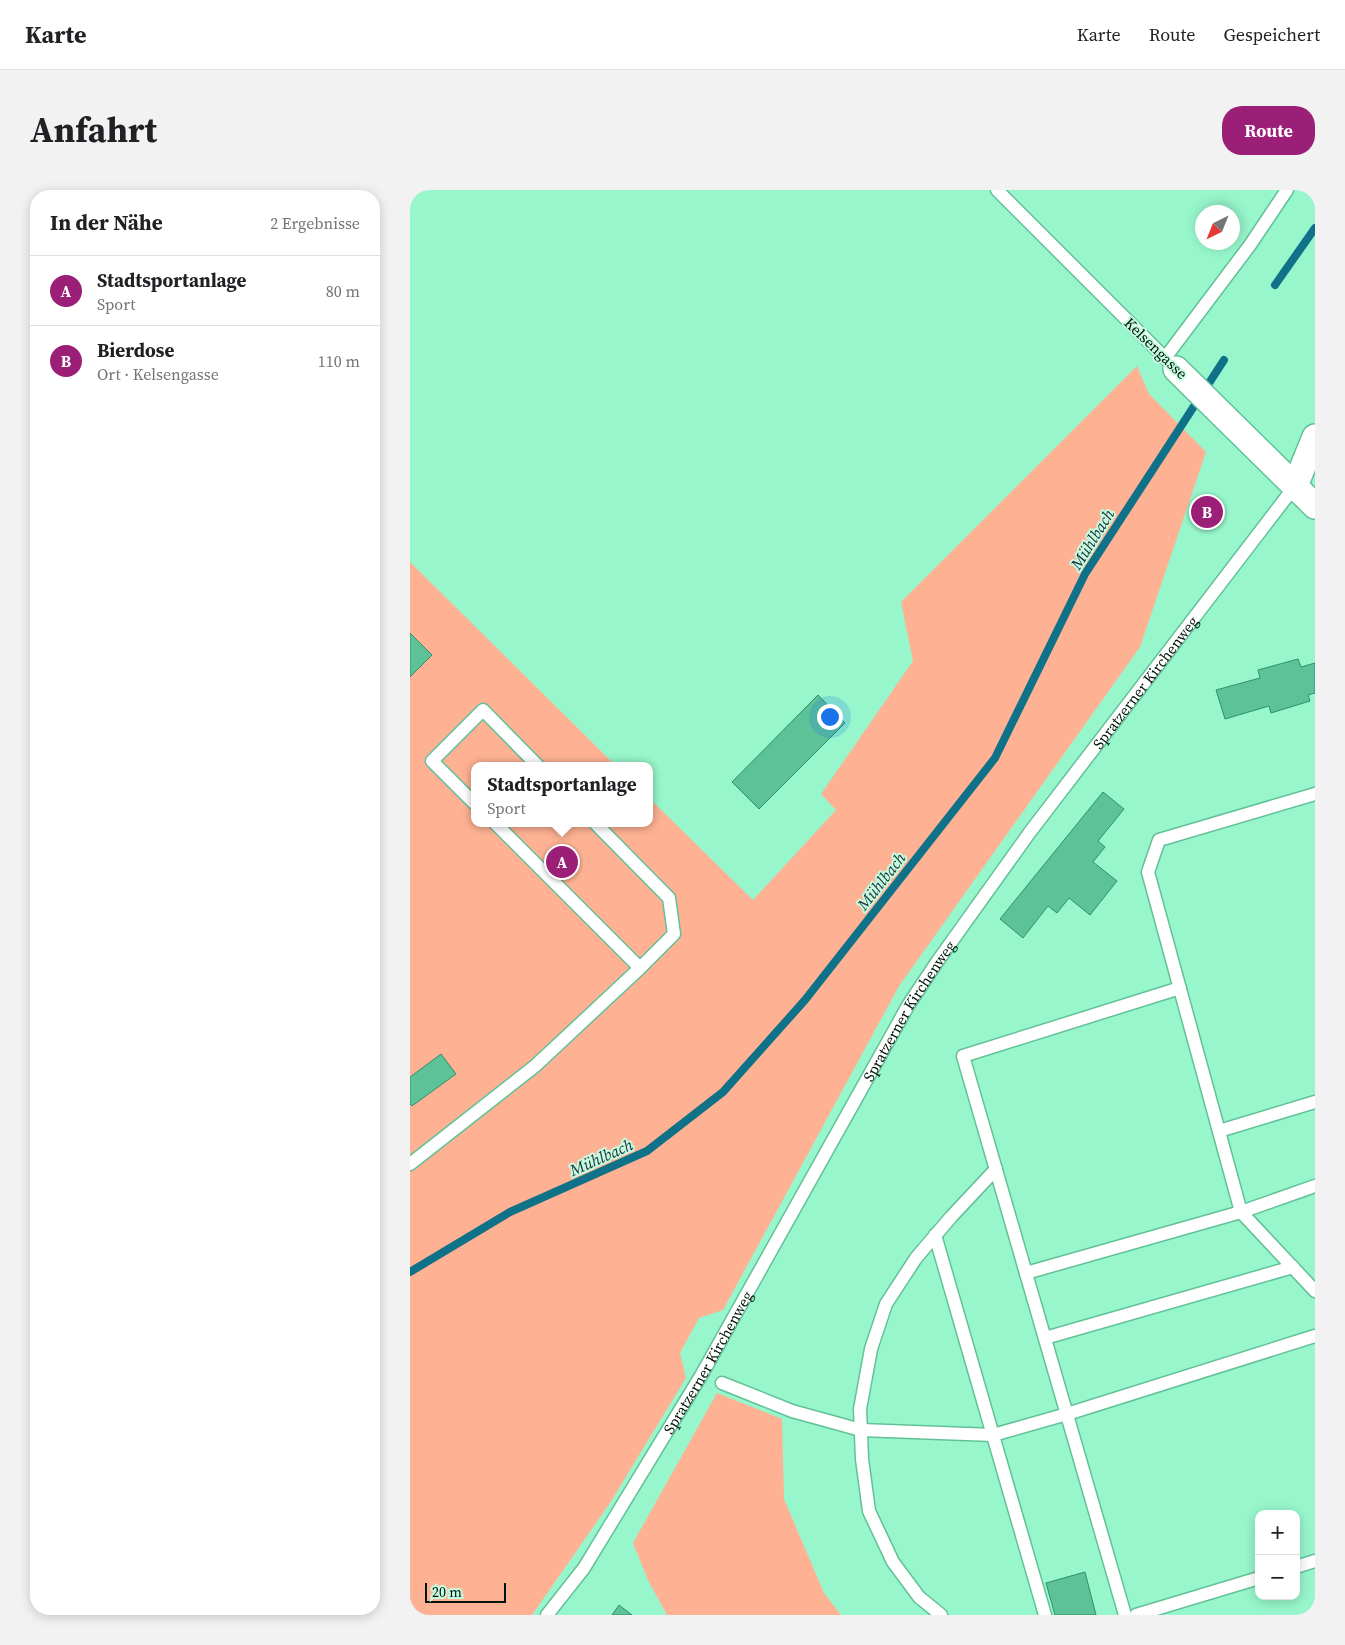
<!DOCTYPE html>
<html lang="de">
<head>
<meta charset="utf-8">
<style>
	:root { --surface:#fff; --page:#f2f2f2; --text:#202124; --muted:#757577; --line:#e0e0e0; --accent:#9b1f76 }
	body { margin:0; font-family:"Source Serif 4",serif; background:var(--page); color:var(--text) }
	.controls { position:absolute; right:15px; bottom:15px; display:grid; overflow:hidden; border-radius:10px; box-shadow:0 2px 12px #0003 }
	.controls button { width:45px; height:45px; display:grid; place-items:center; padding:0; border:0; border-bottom:1px solid var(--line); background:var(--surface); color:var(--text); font:25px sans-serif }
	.compass { position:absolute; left:785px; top:15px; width:45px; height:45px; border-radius:50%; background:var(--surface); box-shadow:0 2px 12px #0003; rotate:223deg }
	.scale { position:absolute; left:15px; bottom:12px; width:81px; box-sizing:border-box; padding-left:5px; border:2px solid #00150a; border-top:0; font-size:14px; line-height:18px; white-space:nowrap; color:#00150a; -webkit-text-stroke:4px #c5fbe0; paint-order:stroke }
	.you { position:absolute; left:419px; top:526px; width:18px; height:18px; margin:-12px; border:4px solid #fff; border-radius:50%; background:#1a73e8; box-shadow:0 0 0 8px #1a73e833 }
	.badge { display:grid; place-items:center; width:32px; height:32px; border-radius:50%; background:var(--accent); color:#fff; font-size:16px; font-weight:700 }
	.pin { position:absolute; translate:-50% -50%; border:2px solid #fff; box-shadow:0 1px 5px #0006 }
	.popup { position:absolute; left:61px; top:572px; width:182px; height:65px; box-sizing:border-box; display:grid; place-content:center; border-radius:10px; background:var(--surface); filter:drop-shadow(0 1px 4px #0005); font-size:16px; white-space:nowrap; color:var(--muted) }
	.popup b { font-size:19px; color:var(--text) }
	.popup::after { content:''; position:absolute; left:50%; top:100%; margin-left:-10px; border:10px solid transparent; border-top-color:var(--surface) }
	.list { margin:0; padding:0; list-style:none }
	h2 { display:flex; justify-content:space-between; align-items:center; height:65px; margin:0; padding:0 20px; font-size:21px }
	h2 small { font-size:16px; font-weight:400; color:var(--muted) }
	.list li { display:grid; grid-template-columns:32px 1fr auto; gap:15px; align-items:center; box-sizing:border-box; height:70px; padding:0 20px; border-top:1px solid var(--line) }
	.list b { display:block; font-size:19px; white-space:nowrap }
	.list p { margin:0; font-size:16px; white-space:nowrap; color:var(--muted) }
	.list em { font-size:16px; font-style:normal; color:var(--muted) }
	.map { position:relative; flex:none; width:905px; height:1425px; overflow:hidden; border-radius:20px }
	header { display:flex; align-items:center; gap:30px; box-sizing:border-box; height:70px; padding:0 25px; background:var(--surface); border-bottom:1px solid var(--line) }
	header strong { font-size:24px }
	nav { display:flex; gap:28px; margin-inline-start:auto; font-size:18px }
	.intro { display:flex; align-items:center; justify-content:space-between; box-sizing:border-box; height:120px; padding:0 30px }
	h1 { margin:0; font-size:35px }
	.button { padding:12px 22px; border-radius:20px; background:var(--accent); color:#fff; font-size:18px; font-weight:700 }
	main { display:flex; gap:30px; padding:0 30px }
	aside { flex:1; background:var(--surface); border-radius:20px; box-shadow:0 2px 12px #0003 }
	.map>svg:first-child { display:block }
	.green { fill:#feb293 }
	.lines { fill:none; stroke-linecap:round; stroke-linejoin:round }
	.stream { stroke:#0f7288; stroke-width:8 }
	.building { fill:#5dc297; stroke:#2d916a }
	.lane-casing { stroke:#62c197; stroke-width:15 }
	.street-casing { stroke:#62c197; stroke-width:28 }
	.lane { stroke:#fff; stroke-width:12 }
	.street { stroke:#fff; stroke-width:25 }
	.labels { text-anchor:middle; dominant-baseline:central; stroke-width:4; stroke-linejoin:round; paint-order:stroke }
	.street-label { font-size:15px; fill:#00150a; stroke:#c5fbe0 }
	.water-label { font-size:16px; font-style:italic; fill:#1c3037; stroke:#c5fbe0 }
</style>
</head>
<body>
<header>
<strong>Karte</strong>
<nav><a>Karte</a><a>Route</a><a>Gespeichert</a></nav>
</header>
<div class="intro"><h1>Anfahrt</h1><a class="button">Route</a></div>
<main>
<aside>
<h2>In der Nähe<small>2 Ergebnisse</small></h2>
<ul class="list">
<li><span class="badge">A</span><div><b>Stadtsportanlage</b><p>Sport</p></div><em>80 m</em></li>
<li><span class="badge">B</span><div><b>Bierdose</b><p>Ort · Kelsengasse</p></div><em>110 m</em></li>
</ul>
</aside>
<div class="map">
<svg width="905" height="1425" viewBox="0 0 905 1425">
	<rect width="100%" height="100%" fill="#97f6cb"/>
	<g class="green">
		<path d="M727 176 739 204 796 262 730 457 489 796 313 1120 289 1128 270 1163 276 1188 200 1313 122 1425H0V372L206 576H64V633H240V609L343 710 426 620 411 604 503 471 491 412Z"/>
		<path d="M307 1203 372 1229 374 1309 414 1403 431 1425H257L238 1390 223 1353Z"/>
	</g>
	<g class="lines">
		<g class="stream">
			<path d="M865 95 905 38"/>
			<path d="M0 1082 100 1022 237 961 313 902 395 810 585 568 675 384 814 170"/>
		</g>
	</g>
	<g class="building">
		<path d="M0 443 22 465 0 487Z"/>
		<path d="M888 469 891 477 905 473V503L898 505 900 511 861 523 859 516 815 529 806 500 850 488 848 480Z"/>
		<path d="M408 505 435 533 349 619 322 592Z"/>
		<path d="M693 602 714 619 688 651 695 657 683 672 707 691 680 725 659 708 647 723 638 716 613 748 590 729Z"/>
		<path d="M31 864 46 884 2 916 0 914V887Z"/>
		<path d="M675 1382 686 1425H645L636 1393Z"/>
		<path d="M209 1415 222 1425H202Z"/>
	</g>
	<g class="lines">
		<g class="lane-casing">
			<g id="lane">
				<path d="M587 0 766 179"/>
				<path d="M755 168 840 55 877 0"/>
				<path d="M905 604 749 650 738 682 831 1022 905 1101"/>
				<path d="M64 613 22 571 73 520 128 576"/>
				<path d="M85 633 230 778"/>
				<path d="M809 941 905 912"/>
				<path d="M0 974 125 876 230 778 264 744 259 708 185 633"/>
				<path d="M525 1045 635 1425"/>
				<path d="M616 1083 831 1022 905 996"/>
				<path d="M635 1148 883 1077"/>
				<path d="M312 1193 382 1221 451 1240 583 1245 657 1224 905 1146"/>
				<path d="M886 1377 905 1371"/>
				<path id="s1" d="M137 1425 174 1378 292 1184 499 814 527 772 620 642 885 296"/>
				<path d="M531 1425 509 1407 483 1372 459 1321 452 1269 450 1219 461 1159 476 1114 506 1068 541 1027 586 979"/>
				<path d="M715 1425 553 866 770 798"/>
				<path d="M726 1425 849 1388"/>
			</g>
		</g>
		<g class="street-casing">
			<g id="street">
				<path d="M766 179 905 316"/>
				<path d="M885 296 905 247"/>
			</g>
		</g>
		<use href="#lane" class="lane"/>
		<use href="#street" class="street"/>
	</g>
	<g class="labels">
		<g class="street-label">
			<text transform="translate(746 158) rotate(44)">Kelsengasse</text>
			<text stroke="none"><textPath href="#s1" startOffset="1110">Spratzerner Kirchenweg</textPath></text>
			<text stroke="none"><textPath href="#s1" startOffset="705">Spratzerner Kirchenweg</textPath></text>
			<text stroke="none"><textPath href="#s1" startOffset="300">Spratzerner Kirchenweg</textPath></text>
		</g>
		<g class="water-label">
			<text transform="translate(682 349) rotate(-58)">Mühlbach</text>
			<text transform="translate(471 691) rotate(-52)">Mühlbach</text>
			<text transform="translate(191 967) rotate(-24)">Mühlbach</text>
		</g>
	</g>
</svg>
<div class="controls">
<button>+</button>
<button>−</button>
</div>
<svg class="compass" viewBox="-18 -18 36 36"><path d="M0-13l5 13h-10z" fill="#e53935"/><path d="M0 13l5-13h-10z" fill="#757577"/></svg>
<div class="scale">20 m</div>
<div class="you"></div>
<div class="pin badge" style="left:152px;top:672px">A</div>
<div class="popup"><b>Stadtsportanlage</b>Sport</div>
<div class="pin badge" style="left:797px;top:322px">B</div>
</div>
</main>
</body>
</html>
